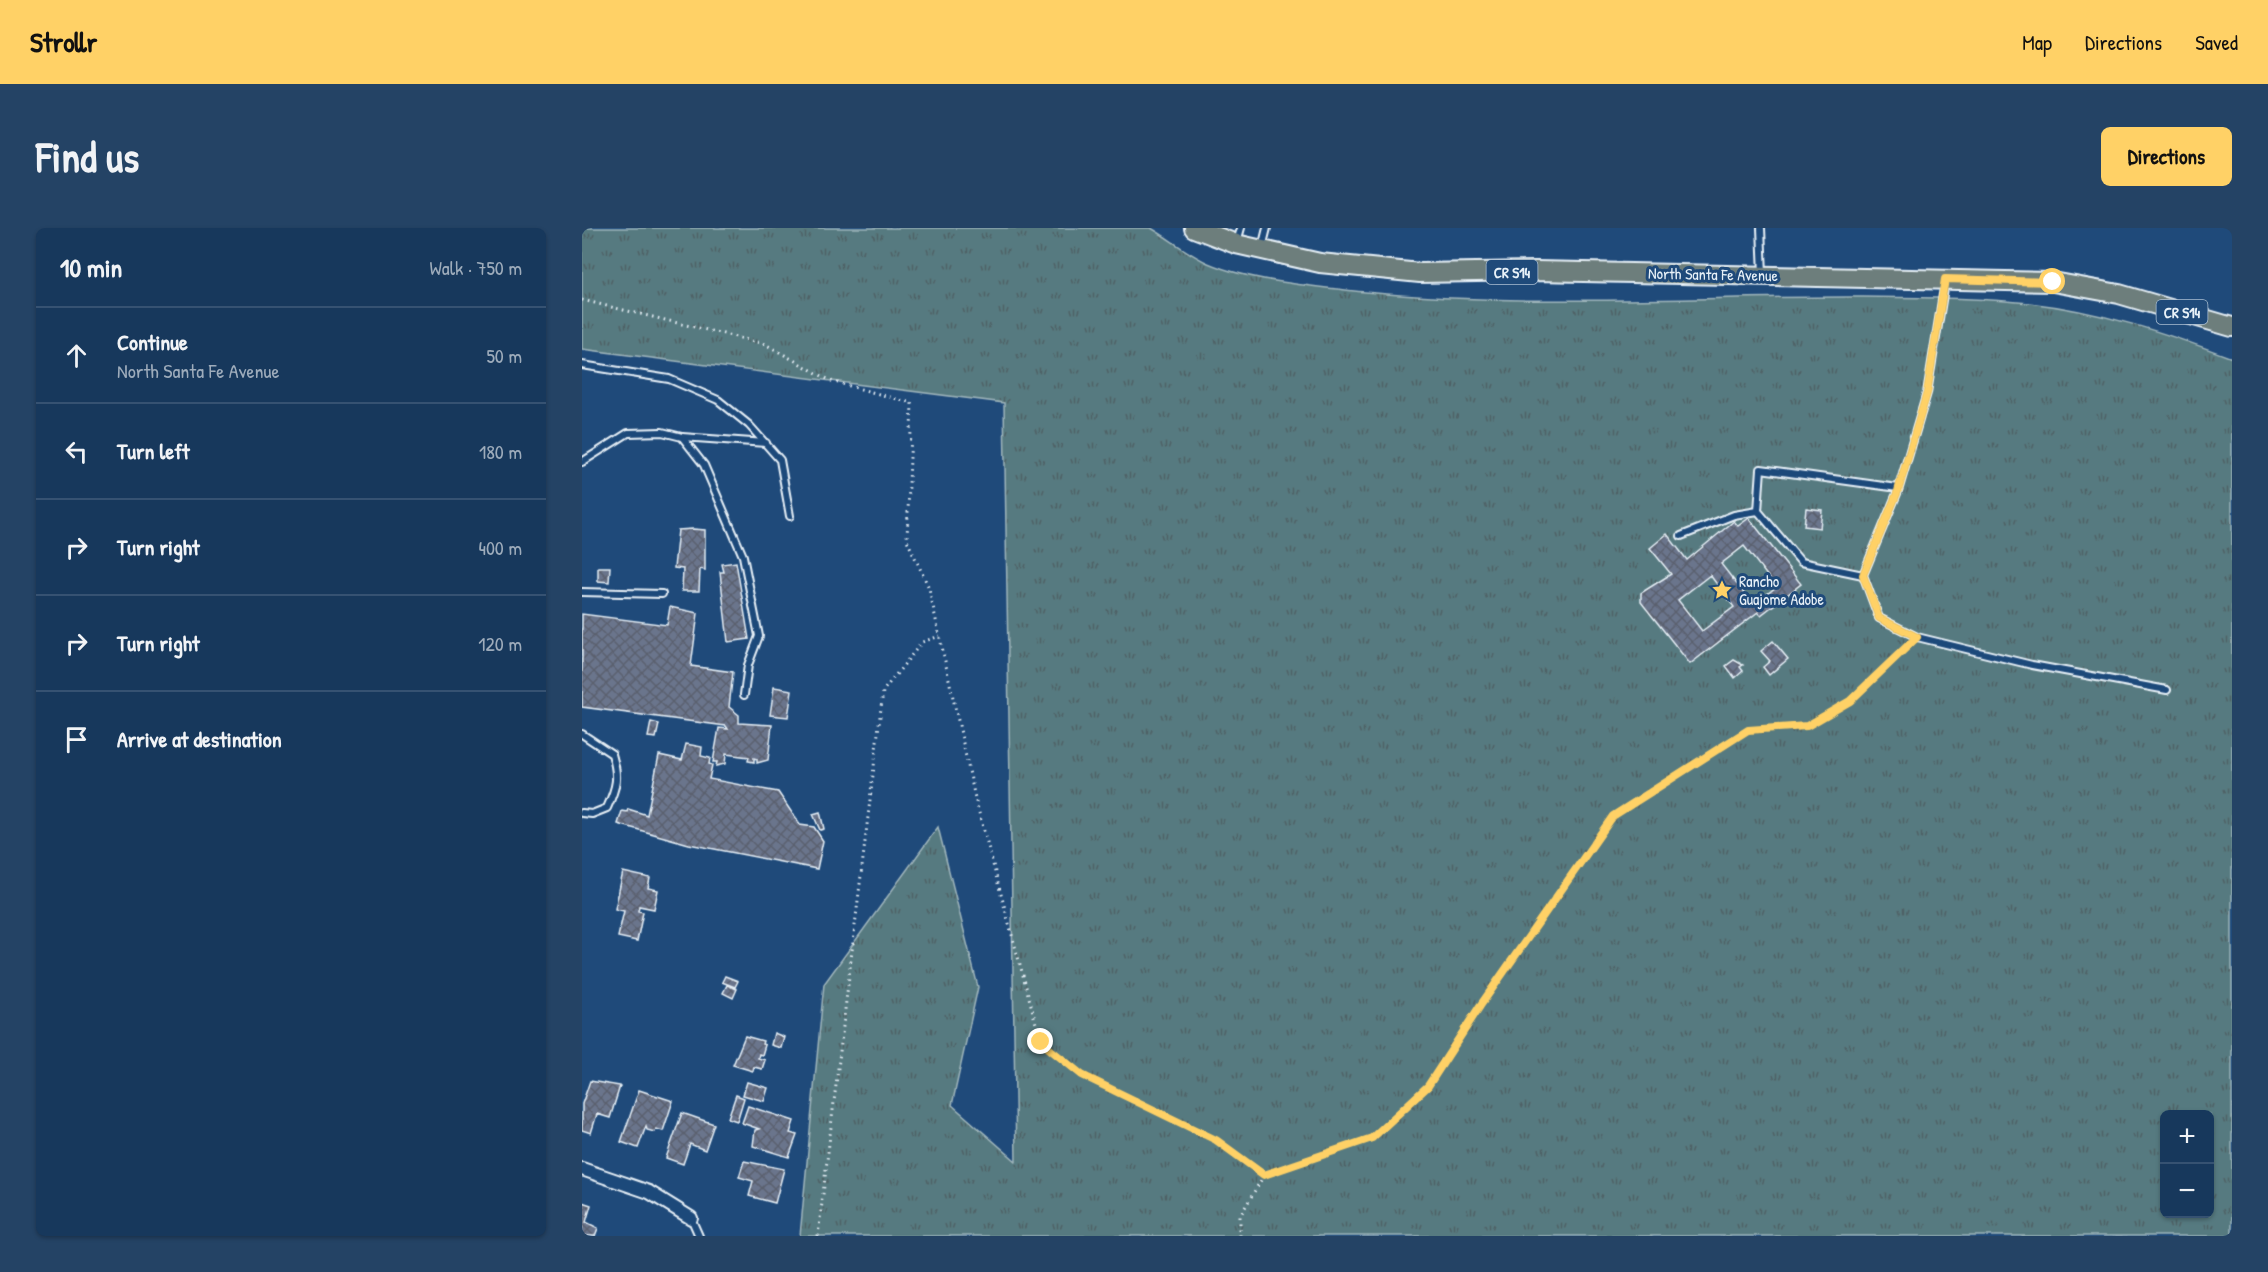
<!DOCTYPE html>
<html lang="en">
<head>
<meta charset="utf-8">
<style>
	:root { --surface:#17385c; --page:#244365; --text:#f1f3f6; --muted:#9eacbb; --line:#365272; --accent:#ffd166 }
	body { margin:0; font-family:"Patrick Hand",sans-serif; background:var(--page); color:var(--text) }
	.controls { position:absolute; right:18px; bottom:18px; display:grid; overflow:hidden; border-radius:9px; box-shadow:0 2px 4px #0004 }
	.controls button { width:54px; height:54px; display:grid; place-items:center; padding:0; border:0; border-bottom:2px solid var(--line); background:var(--surface); color:var(--text); font:30px sans-serif }
	.stop { position:absolute; width:18px; height:18px; margin:-14px; border:4px solid #ffd166; border-radius:50%; background:#fff }
	.stop.end { background:#ffd166; border-color:#fff; box-shadow:0 2px 6px #0008 }
	.list { margin:0; padding:0; list-style:none }
	h2 { display:flex; justify-content:space-between; align-items:center; height:78px; margin:0; padding:0 24px; font-size:26px }
	h2 small { font-size:20px; font-weight:400; color:var(--muted) }
	.list li { display:grid; grid-template-columns:39px 1fr auto; gap:18px; align-items:center; box-sizing:border-box; height:96px; padding:0 24px; border-top:2px solid var(--line) }
	.list b { display:block; font-size:22px; white-space:nowrap }
	.list p { margin:0; font-size:20px; white-space:nowrap; color:var(--muted) }
	.list em { font-size:20px; font-style:normal; color:var(--muted) }
	.icon { flex:none; width:33px; height:33px; fill:none; stroke:currentColor; stroke-width:2; stroke-linecap:round; stroke-linejoin:round }
	.map { position:relative; flex:none; width:1650px; height:1008px; overflow:hidden; border-radius:9px }
	header { display:flex; align-items:center; gap:36px; box-sizing:border-box; height:84px; padding:0 30px; background:var(--accent); color:#111 }
	header strong { font-size:28px }
	nav { display:flex; gap:33px; margin-inline-start:auto; font-size:21px }
	.intro { display:flex; align-items:center; justify-content:space-between; box-sizing:border-box; height:144px; padding:0 36px }
	h1 { margin:0; font-size:42px }
	.button { padding:15px 27px; border-radius:9px; background:var(--accent); color:#111; font-size:21px; font-weight:700 }
	main { display:flex; gap:36px; padding:0 36px }
	aside { flex:1; background:var(--surface); border-radius:9px; box-shadow:0 2px 4px #0004 }
	.map>svg:first-child { display:block }
	.grass { fill:url(#grass-tufts); stroke:#a0b6bc; stroke-width:1.5; fill-rule:evenodd }
	.building { fill:url(#building-cross-hatch); stroke:#e8f1f8; stroke-width:1.5; fill-rule:evenodd }
	.lines { fill:none; stroke-linecap:round; stroke-linejoin:round }
	.lane-casing { stroke:#e8f1f8; stroke-width:10 }
	.street-casing { stroke:#e8f1f8; stroke-width:16 }
	.primary-casing { stroke:#e8f1f8; stroke-width:22 }
	.path { stroke:#e8f1f8; stroke-width:3; stroke-dasharray:1.5 4.5; stroke-linecap:butt }
	.lane { stroke:#1f4a7a; stroke-width:6 }
	.street { stroke:#1f4a7a; stroke-width:12 }
	.primary { stroke:#6d7e7c; stroke-width:18 }
	.route { stroke:#ffd166; stroke-width:8 }
	.labels { text-anchor:middle; dominant-baseline:central; stroke-width:6; stroke-linejoin:round; paint-order:stroke }
	.shield { fill:#1f4a7a; stroke:#acbfd2; stroke-width:1.5 }
	.shield-label { font-size:15px; font-weight:bold; fill:#e8f1f8 }
	.street-label { font-size:16px; fill:#e8f1f8; stroke:#1f4a7a }
	.poi-label { font-size:16px; fill:#e8f1f8; stroke:#1f4a7a; text-anchor:start }
</style>
</head>
<body>
<header>
<strong>Strollr</strong>
<nav><a>Map</a><a>Directions</a><a>Saved</a></nav>
</header>
<div class="intro"><h1>Find us</h1><a class="button">Directions</a></div>
<main>
<aside>
<h2>10 min<small>Walk · 750 m</small></h2>
<ul class="list">
<li><svg class="icon" aria-label="ahead" viewBox="0 0 24 24"><path d="M12 20V5M6 11l6-6 6 6"/></svg><div><b>Continue</b><p>North Santa Fe Avenue</p></div><em>50 m</em></li>
<li><svg class="icon" aria-label="left" viewBox="0 0 24 24"><path d="M17 20v-9H6M10 6l-5 5 5 5"/></svg><div><b>Turn left</b></div><em>180 m</em></li>
<li><svg class="icon" aria-label="right" viewBox="0 0 24 24"><path d="M7 20v-9h11M14 6l5 5-5 5"/></svg><div><b>Turn right</b></div><em>400 m</em></li>
<li><svg class="icon" aria-label="right" viewBox="0 0 24 24"><path d="M7 20v-9h11M14 6l5 5-5 5"/></svg><div><b>Turn right</b></div><em>120 m</em></li>
<li><svg class="icon" aria-label="arrive" viewBox="0 0 24 24"><path d="M6 21V4h12l-3 4 3 4H6"/></svg><div><b>Arrive at destination</b></div></li>
</ul>
</aside>
<div class="map">
<svg width="1650" height="1008" viewBox="0 0 1650 1008">
	<defs>
		<pattern id="grass-tufts" width="24" height="20" patternUnits="userSpaceOnUse" patternTransform="scale(1.5)"><rect width="24" height="20" fill="#577a80"/><path d="M3 7l-1-3M5 7V3M7 7l1-3M15 17l-1-3M17 17v-4M19 17l1-3" fill="none" stroke="#4e6165"/></pattern>
		<pattern id="building-cross-hatch" width="8" height="8" patternUnits="userSpaceOnUse" patternTransform="scale(1.5)"><rect width="8" height="8" fill="#6b748c"/><path d="M0 0l8 8M0 8l8-8" fill="none" stroke="#5a606e"/></pattern>
	</defs>
	<rect width="100%" height="100%" fill="#1f4a7a"/>
	<filter id="ink" filterUnits="userSpaceOnUse"><feTurbulence type="fractalNoise" baseFrequency=".0167" numOctaves="2"/><feDisplacementMap in="SourceGraphic" scale="12" xChannelSelector="R" yChannelSelector="G"/><feConvolveMatrix kernelMatrix="1 2 1 2 8 2 1 2 1" color-interpolation-filters="sRGB"/></filter>
	<g filter="url(#ink)">
		<path class="grass" d="M0 0H569C588 11 606 26 626 35 670 54 736 59 783 64 948 80 1116 68 1281 69 1337 70 1393 69 1447 75 1518 83 1584 105 1650 130V1008H218L242 756 356 599 396 759 370 877 434 933 422 175 0 121ZM1582 886H1628V986H1582Z"/>
		<g class="building">
			<path d="M1224 280 1240 282 1238 300 1222 298Z"/>
			<path d="M1167 290 1219 356 1179 387 1176 384 1108 436 1059 374V365L1089 346 1068 320 1085 306 1105 332 1152 293 1156 298ZM1162 318 1194 359 1171 377 1139 336ZM1128 347 1152 379 1120 403 1096 372Z"/>
			<path d="M111 301 123 302V342L118 341 117 363H100L101 341 92 340 96 302Z"/>
			<path d="M154 334 167 411 146 414 138 344H142L140 336Z"/>
			<path d="M16 339H28L27 354 16 353Z"/>
			<path d="M88 379 116 385 109 438 151 444 147 479 157 487V495L190 497 186 532 175 535V531L172 530V534L166 533 167 529 144 526 143 536 134 538 135 534H131L137 500 146 501 144 498 0 479V386L85 397Z"/>
			<path d="M1191 413 1206 431 1187 447 1181 439 1188 433 1179 423Z"/>
			<path d="M1152 432 1161 437 1158 439 1161 443 1153 450 1144 438Z"/>
			<path d="M192 459 210 462 206 489 188 487Z"/>
			<path d="M69 494 77 496 74 510 66 509Z"/>
			<path d="M104 516 120 519 119 528 128 530 127 536 130 537 127 551 196 564 218 597 232 599 241 613 235 641 107 616 36 596 40 583 45 584 46 581 65 587 77 527 100 532Z"/>
			<path d="M238 584 242 601 238 602 231 586Z"/>
			<path d="M41 644 68 650 66 660 76 662 72 681 57 678 56 683 61 684 55 713 36 709 42 683 33 681Z"/>
			<path d="M143 748 156 753 153 759 140 754Z"/>
			<path d="M145 757 155 761 151 770 141 765Z"/>
			<path d="M192 805 202 809 199 820 189 817Z"/>
			<path d="M163 808 181 813 180 816 183 817 180 827 177 826 176 830 183 832 180 841 172 839 171 843 151 837Z"/>
			<path d="M8 853 38 858 28 890 15 886 9 905 0 902V876Z"/>
			<path d="M165 854 186 860 182 873 161 867Z"/>
			<path d="M57 862 91 873 81 903 74 901 73 904 65 902 64 898 56 920 39 914Z"/>
			<path d="M154 867 162 870 155 893 146 890Z"/>
			<path d="M166 878 212 893 208 905 215 907 207 929 171 918 173 902 177 901 160 895Z"/>
			<path d="M100 885 132 896 123 922 108 916 101 936 84 930Z"/>
			<path d="M162 933 202 941 193 975 167 968 171 953 157 949Z"/>
			<path d="M0 974 9 977 4 994 16 1000 13 1008H0Z"/>
		</g>
		<g class="lines">
			<g class="lane-casing">
				<g id="lane">
					<path d="M1179 0 1181 46"/>
					<path d="M655 14 659 0"/>
					<path d="M680 20 685 0"/>
					<path d="M1363 54 1345 165 1316 263 1281 347 1297 390 1335 409 1450 437 1585 462"/>
					<path d="M0 137 87 151 136 172 167 197 198 232 208 288"/>
					<path d="M100 209 184 215"/>
					<path d="M0 234 46 205 80 204 100 209 122 237 161 328 177 408 166 437 162 467"/>
					<path d="M1099 308 1152 287 1176 283"/>
					<path d="M1281 347 1219 334 1176 283 1179 241 1316 260"/>
					<path d="M0 364 80 366"/>
					<path d="M0 506 30 526C37 549 35 558 25 580L10 586 0 585"/>
					<path d="M109 990 117 1008"/>
				</g>
			</g>
			<g class="street-casing">
				<path id="street" d="M0 941 67 964 109 990"/>
			</g>
			<g class="primary-casing">
				<path id="primary" d="M612 0 654 16 738 35 838 45 954 43 1471 54 1537 66 1650 99"/>
			</g>
			<g class="path">
				<path d="M0 72 183 116 249 153 330 175 325 312 347 360 393 570 459 814 499 847 634 912 682 947"/>
				<path d="M236 1008 301 463 340 414 358 408"/>
				<path d="M658 1008V988L682 947 791 910 846 858 898 778 1031 588 1166 502 1225 498 1267 473 1327 417"/>
			</g>
			<use href="#lane" class="lane"/>
			<use href="#street" class="street"/>
			<use href="#primary" class="primary"/>
		</g>
	</g>
	<g class="lines" filter="url(#ink)">
		<path class="route" d="M459 814 500 847 634 912 682 947 790 910 846 858 898 778 1031 588 1166 502 1225 498 1268 473 1335 409 1297 390 1281 347 1316 263 1345 165 1363 51 1471 54"/>
	</g>
	<defs>
		<g id="sight-bare" transform="scale(1.62)"><path d="M0-6L1.8-2.2L6-1.7L2.9 1.2L3.7 5.4L0 3.3L-3.7 5.4L-2.9 1.2L-6-1.7L-1.8-2.2Z" fill="#ffd166" stroke="#1f4a7a" stroke-width="2.5" paint-order="stroke"/></g>
	</defs>
	<g fill-rule="evenodd">
		<use href="#sight-bare" x="1140" y="362"/>
	</g>
	<g class="labels">
		<g class="shield">
			<rect x="904.5" y="32" width="51" height="24" rx="4.5"/>
			<rect x="1574.5" y="72" width="51" height="24" rx="4.5"/>
		</g>
		<g class="shield-label">
			<text x="930" y="44">CR S14</text>
			<text x="1600" y="84">CR S14</text>
		</g>
		<g class="street-label">
			<text transform="translate(1131 46) rotate(1)">North Santa Fe Avenue</text>
		</g>
		<g class="poi-label">
			<text x="1157" y="353">Rancho<tspan x="1157" dy="18">Guajome Adobe</tspan></text>
		</g>
	</g>
</svg>
<div class="controls">
<button>+</button>
<button>−</button>
</div>
<div class="stop" style="left:1471px;top:54px"></div>
<div class="stop end" style="left:459px;top:814px"></div>
</div>
</main>
</body>
</html>
